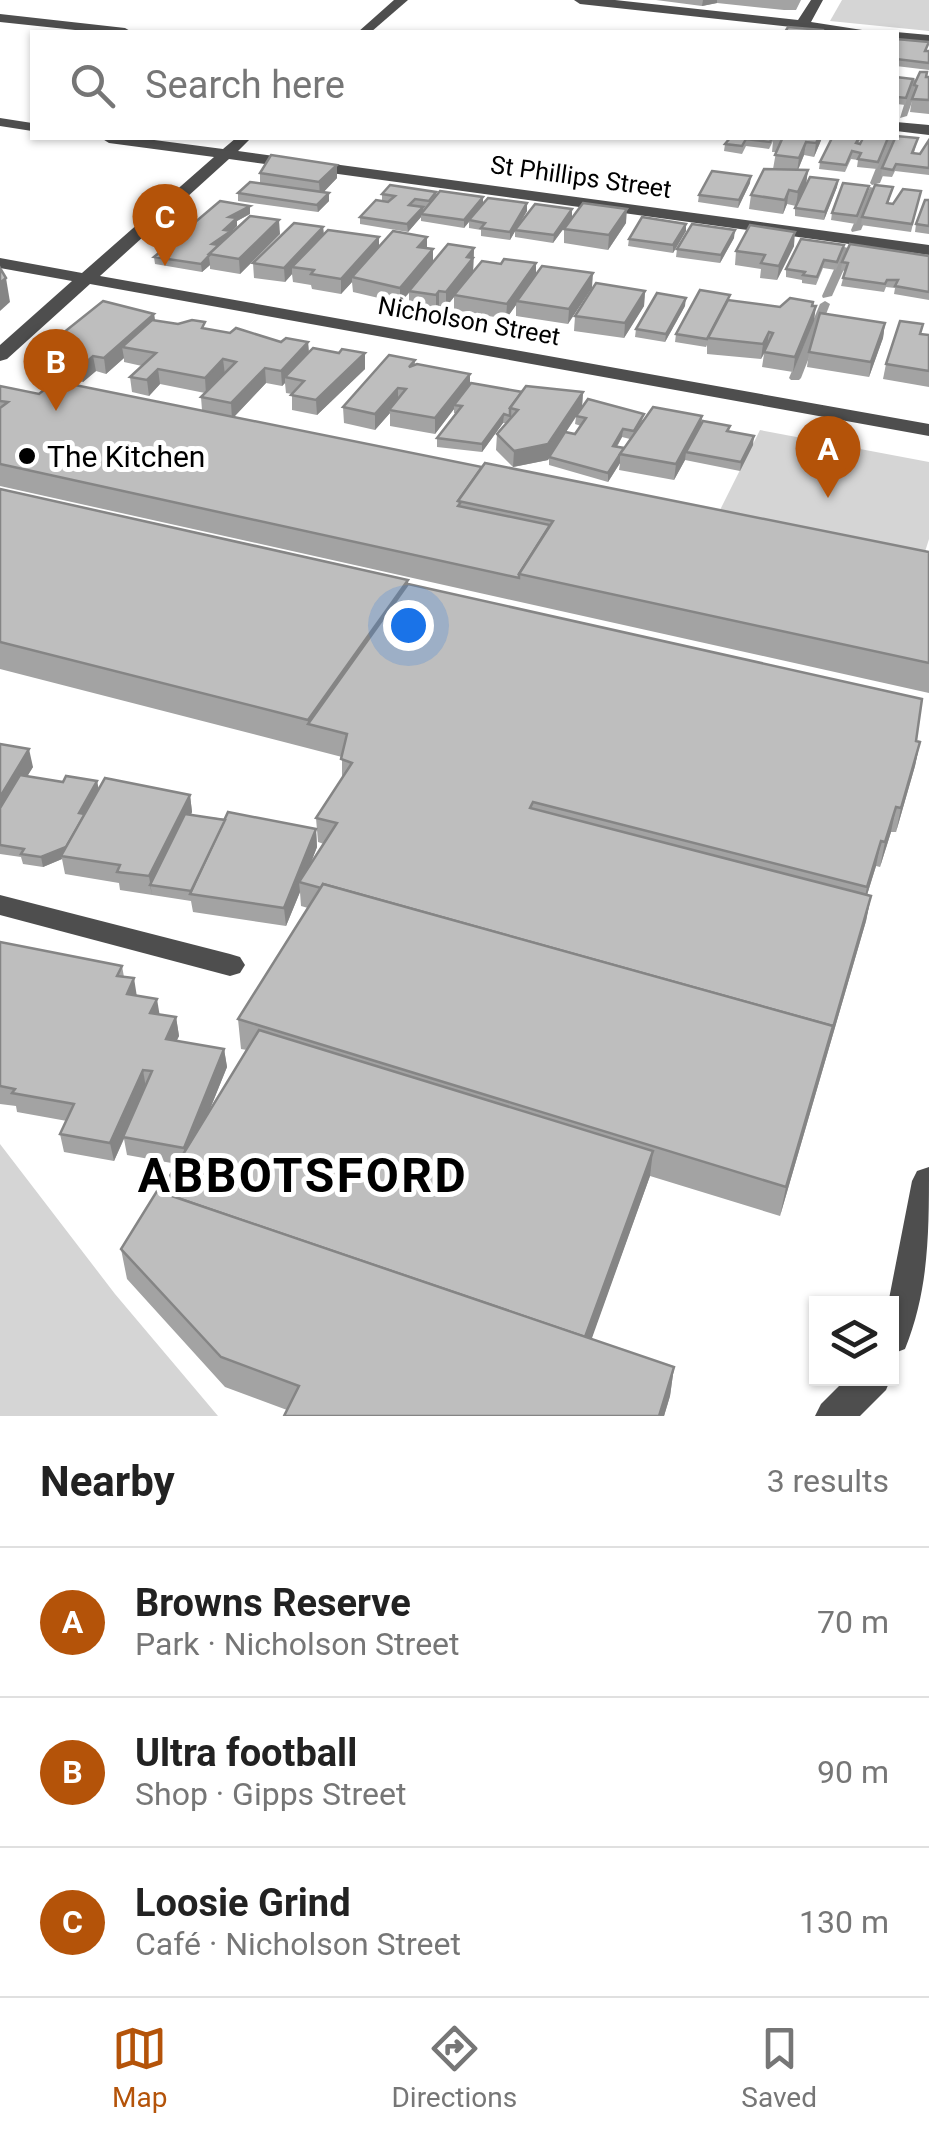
<!DOCTYPE html>
<html lang="en">
<head>
<meta charset="utf-8">
<style>
	:root { --surface:#fff; --page:#f2f2f2; --text:#222; --muted:#767676; --line:#e0e0e0; --accent:#b45309 }
	body { margin:0; font-family:Roboto,sans-serif; background:var(--page); color:var(--text) }
	.controls { position:absolute; right:30px; bottom:30px; display:grid; overflow:hidden; border-radius:0px; box-shadow:0 2px 8px #0004 }
	.controls button { width:90px; height:90px; display:grid; place-items:center; padding:0; border:0; border-bottom:2px solid var(--line); background:var(--surface); color:var(--text); font:50px sans-serif }
	.you { position:absolute; left:408px; top:625px; width:35px; height:35px; margin:-25px; border:8px solid #fff; border-radius:50%; background:#1a73e8; box-shadow:0 0 0 15px #1a73e833 }
	.badge { display:grid; place-items:center; width:65px; height:65px; border-radius:50%; background:var(--accent); color:#fff; font-size:32px; font-weight:700 }
	.pin { position:absolute; translate:-50% -82px; filter:drop-shadow(0 2px 5px #0008) }
	.pin::after { content:''; position:absolute; top:52px; width:35px; height:30px; background:inherit; clip-path:polygon(0 0,100% 0,50% 100%) }
	.list { margin:0; padding:0; list-style:none }
	h2 { display:flex; justify-content:space-between; align-items:center; height:130px; margin:0; padding:0 40px; font-size:42px }
	h2 small { font-size:32px; font-weight:400; color:var(--muted) }
	.list li { display:grid; grid-template-columns:65px 1fr auto; gap:30px; align-items:center; box-sizing:border-box; height:150px; padding:0 40px; border-top:2px solid var(--line) }
	.list b { display:block; font-size:38px; white-space:nowrap }
	.list p { margin:0; font-size:32px; white-space:nowrap; color:var(--muted) }
	.list em { font-size:32px; font-style:normal; color:var(--muted) }
	.icon { flex:none; width:55px; height:55px; fill:none; stroke:currentColor; stroke-width:2; stroke-linecap:round; stroke-linejoin:round }
	.map { position:relative; flex:none; width:929px; height:1416px; overflow:hidden }
	.search { position:absolute; background:var(--surface); box-shadow:0 2px 8px #0004; left:30px; right:30px; top:30px; height:110px; display:flex; align-items:center; gap:25px; box-sizing:border-box; padding:0 35px; border-radius:0px; color:var(--muted); font-size:38px }
	.sheet { height:580px; background:var(--surface) }
	nav { display:flex; justify-content:space-around; align-items:center; box-sizing:border-box; height:140px; border-top:2px solid var(--line); background:var(--surface); font-size:28px; color:var(--muted) }
	nav a { display:grid; justify-items:center; gap:5px }
	nav .on { color:var(--accent) }
	.map>svg:first-child { display:block }
	.green { fill:#d5d5d5 }
	.lines { fill:none; stroke-linecap:round; stroke-linejoin:round }
	.stream { fill:#9c9c9c; fill-rule:evenodd }
	.minor { fill:#4e4e4e; fill-rule:evenodd }
	.wall { fill:#a3a3a3; fill-rule:evenodd }
	.shaded-wall { fill:#858585 }
	.building { fill:#bebebe; stroke:#858585; stroke-width:2.5 }
	.poi-dot { fill:#000; stroke:#fff; stroke-width:4 }
	.labels { text-anchor:middle; dominant-baseline:central; stroke-width:10; stroke-linejoin:round; paint-order:stroke }
	.far-street-label { font-size:25px; fill:#000; stroke:#fff }
	.poi-label { font-size:30px; fill:#000; stroke:#fff; text-anchor:start }
	.near-district-label { font-size:48px; font-weight:bold; letter-spacing:2.5px; fill:#000; stroke:#fff }
</style>
</head>
<body>
<div class="map">
<svg width="929" height="1416" viewBox="0 0 929 1416">
	<rect width="100%" height="100%" fill="#fff"/>
	<g class="green">
		<path d="M842 0H929V31L830 21Z"/>
		<path d="M760 430 929 462V539L920 568 712 526Z"/>
		<path d="M0 1144 115 1294 218 1416H0Z"/>
	</g>
	<g class="lines">
		<g class="stream">
			<path d="M915 79 919 82 907 116 900 118 911 82Z"/>
			<path d="M896 136 898 138 880 183 872 185 870 183 888 138Z"/>
			<path d="M870 187 878 189 861 230 852 232 851 230Z"/>
			<path d="M844 247 853 249 832 296 823 298 822 296Z"/>
			<path d="M825 301 830 304 801 378 799 380H791L789 378 820 304Z"/>
		</g>
		<g class="minor">
			<path d="M394 0H408L371 32H358Z"/>
			<path d="M574 0H615L798 20 811 0H823L811 22 875 32H837L580 4Z"/>
			<path d="M0 14 125 28 132 32H94L0 22Z"/>
			<path d="M894 32H896L929 35V43L896 40Z"/>
			<path d="M0 118 32 123V131L0 126Z"/>
			<path d="M896 122 929 125V135L896 131Z"/>
			<path d="M101 138H139L223 149 236 138H251L238 151 929 245V255L229 159 100 276 929 424V436L90 284 7 359 0 361V345L72 281 0 268V258L82 273 214 157 109 143Z"/>
			<path d="M0 895 230 954 240 957 245 965 240 973 230 976 0 915Z"/>
			<path d="M929 1167C929 1232 929 1290 905 1349L892 1354V1304H888L912 1181 917 1171Z"/>
			<path d="M847 1378H891L886 1390 860 1416H815L821 1404Z"/>
		</g>
	</g>
	<g class="wall">
		<path d="M656 0H801L796 10H784L717 3 702 6Z"/>
		<path d="M896 39 929 51V70L896 66Z"/>
		<path d="M896 77 912 85 905 105 897 104 896 106Z"/>
		<path d="M927 77H929V114L910 112 914 85Z"/>
		<path d="M730 138H822L814 157 804 155 798 170H808L806 184 796 206 787 204 783 214 749 209 751 195 773 169 776 152H772L773 141 769 149 746 146 742 154 724 151 725 144Z"/>
		<path d="M832 138H861L858 144 888 142 877 169 857 167 858 160 851 159 845 172 819 169 820 162Z"/>
		<path d="M929 140V175L895 171 892 177 881 176 882 168 916 145 914 153 920 154Z"/>
		<path d="M260 173 337 178 323 192 329 201 318 212 238 201V193L260 183Z"/>
		<path d="M838 180 837 187 824 220 795 216V208Z"/>
		<path d="M750 183 738 208 698 202 699 195Z"/>
		<path d="M869 186 868 193 856 224 831 220 832 213Z"/>
		<path d="M893 187 888 204H893L921 191 911 232 861 225 862 217Z"/>
		<path d="M436 192V196L527 211 518 226 572 209V217L553 243 515 237V231L510 240 481 236V230L469 228V222L464 228 421 221V217L408 232 360 224V217L382 201V194Z"/>
		<path d="M929 200V234L915 232 916 224Z"/>
		<path d="M250 214 237 221V226L231 233 280 234 240 274 210 269V265L202 272 155 264 154 257Z"/>
		<path d="M626 223 608 250 564 243V229Z"/>
		<path d="M323 227 324 234 379 237V247L427 248 433 262 474 248 473 272 501 264 536 263V275L593 273 568 324 516 316V305L506 319 454 310V297L446 307 439 306 436 310 409 306V293L400 303 353 292 352 282 341 294 312 289 311 285 293 282 292 274 285 282 254 278 253 263Z"/>
		<path d="M686 231 673 253 628 246 629 239Z"/>
		<path d="M734 238 720 263 676 257 677 249Z"/>
		<path d="M844 245 843 253 836 270 823 268 816 285 802 283V280L786 277V269Z"/>
		<path d="M794 246 777 280 760 278 761 269 735 265 736 251Z"/>
		<path d="M929 256V300L894 294 895 288 886 287 884 292 841 286 845 271 841 270 842 262Z"/>
		<path d="M645 291 644 306 624 338 574 331 575 316Z"/>
		<path d="M729 300 780 307 813 306 814 321 793 372 762 367 764 354 761 359 707 354V345L706 347 675 342 676 334Z"/>
		<path d="M685 306 665 342 635 337 636 329Z"/>
		<path d="M154 314 155 320 281 342H308L309 352 365 353V369L317 415 292 410V394L286 393 285 383 282 386 266 383 234 417 482 467 929 552V693L0 486V386L39 394 202 410 201 397 205 393 160 384 149 396 132 392 130 377 142 366 124 362V358L106 374 96 371 83 382 35 372 33 357Z"/>
		<path d="M885 323 883 338 869 377 807 367 809 352Z"/>
		<path d="M921 334 929 335V387L883 379 886 364Z"/>
		<path d="M415 360V365L470 384 522 392H583L582 406 644 420 702 416 701 424 730 426 729 431 753 445 740 471 685 460 674 480 619 470 620 463 608 482 549 465V458L548 460 513 467 496 450 497 434 506 423H503L482 452 437 447V438L456 414 454 413V409L435 434 390 426V413L375 430 344 423 343 407ZM576 417 575 424 581 426 575 434 566 432ZM622 437 630 439 624 448 617 447Z"/>
		<path d="M0 489 408 584 920 742 915 766 896 832H891L880 867 876 866 867 895 871 896 866 921 780 1216 650 1176 591 1339 674 1367 670 1396 664 1416H284L287 1410 225 1387 127 1279 121 1249 177 1164 127 1155 124 1139 114 1161 64 1152 60 1134 67 1121 17 1112 16 1106 0 1104V942L122 966 124 977 137 996 159 1015 176 1017 179 1036 176 1041 224 1049 227 1067 207 1116 247 1050 241 1049 238 1019 308 908 301 906 300 892 286 926 193 912 191 901 120 890 119 883 65 874 62 859 43 867 23 864 21 857 0 854V744L33 767 27 776 63 782 97 781 98 790 190 795 192 812 191 815 316 829 317 847 310 865 324 844 318 842 316 818 342 778V757L0 669Z"/>
	</g>
	<g class="shaded-wall">
		<path d="M703 0H717V3L702 6Z"/>
		<path d="M819 138H822L814 157 816 143Z"/>
		<path d="M806 142 804 155 797 172 799 158Z"/>
		<path d="M337 165V178L320 196 319 182Z"/>
		<path d="M808 170 806 184 796 206 798 192Z"/>
		<path d="M751 176 750 183 738 208 739 200Z"/>
		<path d="M838 180 837 187 824 220 825 212Z"/>
		<path d="M789 190 787 204 783 214 785 200Z"/>
		<path d="M329 193V201L318 212 317 205Z"/>
		<path d="M483 197V204L464 228V220Z"/>
		<path d="M527 203V211L510 240V232Z"/>
		<path d="M250 206V214L237 221V226L231 232 232 238 212 252V244L224 230 229 217Z"/>
		<path d="M423 207V214H421V217L408 232 407 224Z"/>
		<path d="M572 209V217L553 243 554 235Z"/>
		<path d="M627 209 626 223 608 250 609 235Z"/>
		<path d="M279 220 280 234 240 274 239 259Z"/>
		<path d="M686 224V231L673 253V245Z"/>
		<path d="M323 227 324 241 292 267V274L285 282 284 268Z"/>
		<path d="M735 230 734 238 720 263 721 255Z"/>
		<path d="M795 232 794 246 777 280 779 266Z"/>
		<path d="M379 237V252L352 277V282L341 294V279Z"/>
		<path d="M427 237V251L418 247Z"/>
		<path d="M474 248 473 273 446 307V292L467 257Z"/>
		<path d="M433 249V264L400 303V288Z"/>
		<path d="M209 257 210 265 202 272 201 264Z"/>
		<path d="M536 263V278L517 301 516 305 506 319 507 304Z"/>
		<path d="M593 273 592 288 568 324 569 309Z"/>
		<path d="M6 278 10 302 0 311V283Z"/>
		<path d="M439 291V306L436 310V295Z"/>
		<path d="M645 291 644 306 624 338 625 323Z"/>
		<path d="M686 298 685 306 665 342 666 334Z"/>
		<path d="M816 306 814 321 793 372 795 357Z"/>
		<path d="M154 314 156 329 122 347 124 358 106 374 104 358Z"/>
		<path d="M885 323 883 338 869 377 871 362Z"/>
		<path d="M769 332 767 347 761 359 763 344Z"/>
		<path d="M308 342 309 357 285 377V383L282 386 281 371Z"/>
		<path d="M365 353V369L317 415 316 400Z"/>
		<path d="M93 356 96 371 83 382 81 367Z"/>
		<path d="M223 359 225 375 206 394 205 378Z"/>
		<path d="M265 368 266 383 232 419 231 403Z"/>
		<path d="M158 369 160 384 149 396 147 380Z"/>
		<path d="M470 374V389L454 405V409L435 434V418Z"/>
		<path d="M398 388V403L389 410 390 413 375 430V414Z"/>
		<path d="M583 392 582 407 548 460 513 467 514 451Z"/>
		<path d="M504 414 503 423 482 452V444Z"/>
		<path d="M702 416 701 432 686 452 685 460 674 480 676 464Z"/>
		<path d="M623 429 622 437 612 454 613 446Z"/>
		<path d="M754 436 753 445 740 471 741 462Z"/>
		<path d="M620 454V463L608 482V473Z"/>
		<path d="M408 580V607L308 724V720Z"/>
		<path d="M920 742 915 766 896 832 901 808Z"/>
		<path d="M29 749 33 767 0 821V797Z"/>
		<path d="M97 781 99 790 80 823 79 813Z"/>
		<path d="M190 795 192 812 156 886 150 885 152 895 149 876Z"/>
		<path d="M896 807 891 832 880 867 885 842Z"/>
		<path d="M316 829 317 847 303 883 299 882 300 892 286 926 284 908Z"/>
		<path d="M881 841 876 866 862 911 867 887Z"/>
		<path d="M74 844 61 856 62 859 43 867 41 857Z"/>
		<path d="M871 896 866 921 780 1216 786 1187Z"/>
		<path d="M134 978 137 997 127 994Z"/>
		<path d="M157 999 160 1017 150 1013Z"/>
		<path d="M176 1017 179 1036 169 1057 166 1039Z"/>
		<path d="M224 1049 227 1067 187 1166 184 1148Z"/>
		<path d="M143 1070 146 1088 114 1161 110 1143Z"/>
		<path d="M653 1151 650 1176 582 1366 583 1341Z"/>
		<path d="M674 1367 670 1396 664 1416H659Z"/>
	</g>
	<g class="building">
		<path d="M788 27 822 30 820 32H785Z"/>
		<path d="M896 39 929 42 925 51H929V63L896 59Z"/>
		<path d="M920 72H927L926 77H929V100L912 99 917 86 914 85Z"/>
		<path d="M896 77 913 79 906 98 898 97 896 102Z"/>
		<path d="M896 136 918 138 912 153 920 154 929 140V168L896 164 893 170 882 168Z"/>
		<path d="M730 138H772L770 142 746 139 742 146 725 144Z"/>
		<path d="M773 138H819L816 143 806 142 799 158 775 155 782 139Z"/>
		<path d="M832 138H859L856 143 860 144 863 138H888L878 162 858 159 861 153 852 151 846 165 820 162Z"/>
		<path d="M271 155 337 165 319 182 260 173Z"/>
		<path d="M764 169 808 170 798 192 789 190 785 200 751 195Z"/>
		<path d="M712 171 751 176 739 200 699 195Z"/>
		<path d="M810 177 838 180 825 212 795 208Z"/>
		<path d="M250 182 329 193 317 205 238 193Z"/>
		<path d="M843 183 869 186 857 216 832 213Z"/>
		<path d="M390 185 436 192 429 201 415 199 409 205 423 207 407 224 360 217 376 200 388 202 395 196 382 194Z"/>
		<path d="M875 185 893 187 887 203 893 204 903 189 921 191 912 224 862 217Z"/>
		<path d="M440 191 483 197 464 220 421 214Z"/>
		<path d="M488 198 527 203 510 232 481 228 485 223 469 220Z"/>
		<path d="M925 200H929V226L916 224Z"/>
		<path d="M220 201 250 206 229 217 237 218 224 230 231 231 212 244 219 245 201 264 154 257Z"/>
		<path d="M583 203 627 209 609 235 564 229Z"/>
		<path d="M535 204 572 209 554 235 515 230Z"/>
		<path d="M250 216 279 220 239 259 209 254Z"/>
		<path d="M642 217 686 224 673 245 629 239Z"/>
		<path d="M294 223 323 227 284 268 253 263Z"/>
		<path d="M692 224 735 230 721 255 677 249Z"/>
		<path d="M750 225 795 232 779 266 761 263 765 255 736 251Z"/>
		<path d="M328 230 379 237 341 279 311 274 314 270 292 267Z"/>
		<path d="M393 231 427 237 418 247 433 249 400 288 352 277Z"/>
		<path d="M801 239 844 245 837 262 824 260 817 277 803 275 805 272 786 269Z"/>
		<path d="M448 244 474 248 467 257 473 258 446 292 439 291 436 295 409 291Z"/>
		<path d="M850 244 929 256V292L895 286 898 280H887L885 284 843 278 848 263 842 262Z"/>
		<path d="M504 259 536 263 507 304 454 295 482 261 501 264Z"/>
		<path d="M542 266 593 273 569 309 517 301Z"/>
		<path d="M0 268 6 278 0 283Z"/>
		<path d="M596 283 645 291 625 323 575 316Z"/>
		<path d="M700 290 730 295 707 339 676 334Z"/>
		<path d="M657 293 686 298 666 334 636 329Z"/>
		<path d="M790 298 813 302 812 306H816L795 357 764 352 773 333 769 332 763 344 708 338 728 300 780 307Z"/>
		<path d="M103 301 154 314 104 358 93 356 81 367 33 357Z"/>
		<path d="M820 313 885 323 871 362 809 352Z"/>
		<path d="M152 320 178 324 192 320 205 322 202 328 230 333 236 328 281 342 286 338 308 342 281 371 265 368 231 403 201 397 236 362 223 359 205 378 158 369 147 380 130 377 156 353 122 347Z"/>
		<path d="M900 321 923 324 920 334 929 335V371L886 364Z"/>
		<path d="M313 348 339 353 342 349 365 353 316 400 291 395 304 381 285 377Z"/>
		<path d="M389 355 415 360 409 367 417 364 470 374 435 418 389 410 406 389 398 388 375 414 343 407Z"/>
		<path d="M55 381 482 467 458 501 461 502 458 506 550 525 519 574V578L0 464V408L8 402 0 401V386L39 394Z"/>
		<path d="M471 383 522 392 510 408V416L504 414 482 444 437 438 462 406 454 405Z"/>
		<path d="M526 386 583 392 548 444 514 451 497 434 518 410 510 408Z"/>
		<path d="M588 399 644 414 634 431 623 429 613 446 624 448 608 473 549 457 565 432 575 434 586 418 576 416Z"/>
		<path d="M653 407 702 416 676 464 620 454Z"/>
		<path d="M703 421 730 426 727 431 754 436 741 462 686 452Z"/>
		<path d="M485 463 929 552V663L519 574 553 521 458 501Z"/>
		<path d="M0 489 408 580 308 720 0 642Z"/>
		<path d="M408 584 922 699 916 741 920 742 901 808 896 807 885 842 881 841 867 887 533 802 530 808 871 896 832 1031 833 1026 323 884 321 888 299 882 337 823 316 818 352 763 341 759 347 734 308 724Z"/>
		<path d="M0 744 29 749 0 797Z"/>
		<path d="M20 775 63 782 66 776 97 781 79 813 85 814 66 847 41 857 21 854 24 849 0 845V808Z"/>
		<path d="M105 778 190 795 149 876 117 872 120 865 61 856Z"/>
		<path d="M228 812 316 829 284 908 190 894Z"/>
		<path d="M185 814 225 820 191 891 150 885Z"/>
		<path d="M323 884 833 1026 786 1187 238 1019Z"/>
		<path d="M0 942 122 966 117 976 134 978 127 994 157 999 150 1013 176 1017 166 1039 224 1049 184 1148 123 1137 152 1071 143 1070 110 1143 60 1134 74 1104 12 1093 15 1089 0 1086Z"/>
		<path d="M259 1030 653 1151 585 1337 160 1192Z"/>
		<path d="M157 1191 674 1367 659 1416H284L299 1386 221 1357 121 1249Z"/>
	</g>
	<circle class="poi-dot" cx="27" cy="456" r="10"/>
	<g class="labels">
		<g class="far-street-label">
			<text transform="translate(581 177) rotate(8)">St Phillips Street</text>
			<text transform="translate(469 321) rotate(10)">Nicholson Street</text>
		</g>
		<g class="poi-label">
			<text x="47" y="456">The Kitchen</text>
		</g>
		<g class="near-district-label">
			<text x="303" y="1175">ABBOTSFORD</text>
		</g>
	</g>
</svg>
<div class="controls">
<button><svg class="icon" aria-label="layers" viewBox="0 0 24 24"><path d="M12 4l9 5-9 5-9-5zM3 14l9 5 9-5"/></svg></button>
</div>
<div class="you"></div>
<div class="pin badge" style="left:828px;top:498px">A</div>
<div class="pin badge" style="left:56px;top:411px">B</div>
<div class="pin badge" style="left:165px;top:266px">C</div>
<div class="search"><svg class="icon" aria-label="search" viewBox="0 0 24 24"><circle cx="10" cy="10" r="6"/><path d="M15 15l6 6"/></svg>Search here</div>
</div>
<section class="sheet">
<h2>Nearby<small>3 results</small></h2>
<ul class="list">
<li><span class="badge">A</span><div><b>Browns Reserve</b><p>Park · Nicholson Street</p></div><em>70 m</em></li>
<li><span class="badge">B</span><div><b>Ultra football</b><p>Shop · Gipps Street</p></div><em>90 m</em></li>
<li><span class="badge">C</span><div><b>Loosie Grind</b><p>Café · Nicholson Street</p></div><em>130 m</em></li>
</ul>
</section>
<nav>
<a class="on"><svg class="icon" aria-label="map" viewBox="0 0 24 24"><path d="M3 6l6-2 6 2 6-2v14l-6 2-6-2-6 2zM9 4v14M15 6v14"/></svg>Map</a>
<a><svg class="icon" aria-label="directions" viewBox="0 0 24 24"><path d="M12 3l9 9-9 9-9-9zM9 14v-3h6M13 9l2 2-2 2"/></svg>Directions</a>
<a><svg class="icon" aria-label="saved" viewBox="0 0 24 24"><path d="M7 4h10v16l-5-4-5 4z"/></svg>Saved</a>
</nav>
</body>
</html>
